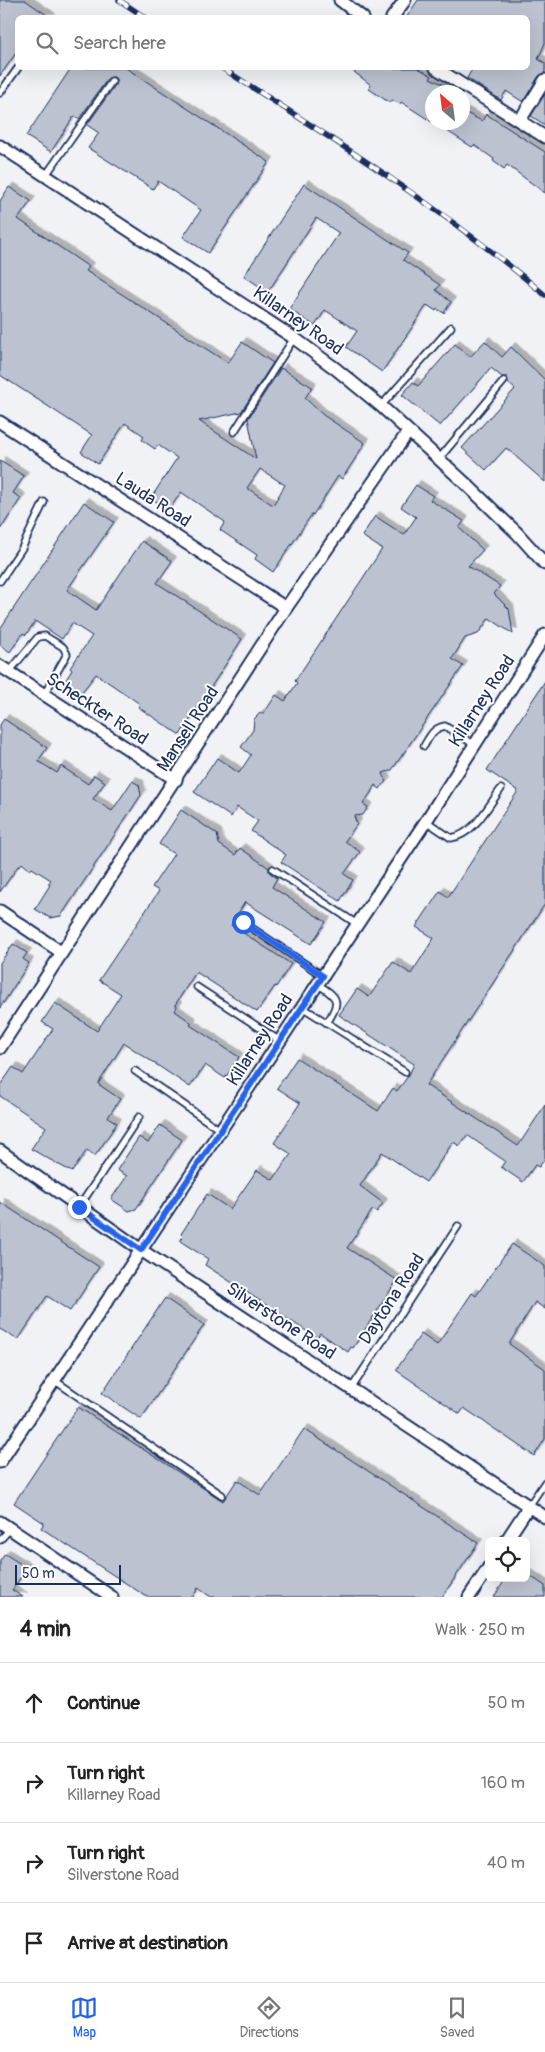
<!DOCTYPE html>
<html lang="en">
<head>
<meta charset="utf-8">
<style>
	:root { --surface:#fff; --page:#f2f2f2; --text:#222; --muted:#767676; --line:#e0e0e0; --accent:#2563eb }
	body { margin:0; font-family:Pangolin,sans-serif; background:var(--page); color:var(--text) }
	.controls { position:absolute; right:15px; bottom:15px; display:grid; overflow:hidden; border-radius:8px; box-shadow:0 5px 20px #0002 }
	.controls button { width:45px; height:45px; display:grid; place-items:center; padding:0; border:0; border-bottom:1px solid var(--line); background:var(--surface); color:var(--text); font:25px sans-serif }
	.compass { position:absolute; left:425px; top:85px; width:45px; height:45px; border-radius:50%; background:var(--surface); box-shadow:0 5px 20px #0002; rotate:332deg }
	.scale { position:absolute; left:15px; bottom:12px; width:106px; box-sizing:border-box; padding-left:5px; border:2px solid #1b2f5e; border-top:0; font-size:14px; line-height:18px; white-space:nowrap; color:#1b2f5e; -webkit-text-stroke:4px #fff; paint-order:stroke }
	.stop { position:absolute; width:15px; height:15px; margin:-11px; border:4px solid #2563eb; border-radius:50%; background:#fff }
	.stop.end { background:#2563eb; border-color:#fff; box-shadow:0 1px 5px #0008 }
	.list { margin:0; padding:0; list-style:none }
	h2 { display:flex; justify-content:space-between; align-items:center; height:65px; margin:0; padding:0 20px; font-size:21px }
	h2 small { font-size:16px; font-weight:400; color:var(--muted) }
	.list li { display:grid; grid-template-columns:32px 1fr auto; gap:15px; align-items:center; box-sizing:border-box; height:80px; padding:0 20px; border-top:1px solid var(--line) }
	.list b { display:block; font-size:19px; white-space:nowrap }
	.list p { margin:0; font-size:16px; white-space:nowrap; color:var(--muted) }
	.list em { font-size:16px; font-style:normal; color:var(--muted) }
	.icon { flex:none; width:28px; height:28px; fill:none; stroke:currentColor; stroke-width:2; stroke-linecap:round; stroke-linejoin:round }
	.map { position:relative; flex:none; width:545px; height:1597px; overflow:hidden }
	.search { position:absolute; background:var(--surface); box-shadow:0 5px 20px #0002; left:15px; right:15px; top:15px; height:55px; display:flex; align-items:center; gap:12px; box-sizing:border-box; padding:0 18px; border-radius:8px; color:var(--muted); font-size:19px }
	.sheet { height:385px; background:var(--surface) }
	nav { display:flex; justify-content:space-around; align-items:center; box-sizing:border-box; height:70px; border-top:1px solid var(--line); background:var(--surface); font-size:14px; color:var(--muted) }
	nav a { display:grid; justify-items:center; gap:2px }
	nav .on { color:var(--accent) }
	.map>svg:first-child { display:block }
	.building { fill:#bcc2d0; stroke:#1b2f5e; fill-rule:evenodd; filter:url(#shadow) }
	.lines { fill:none; stroke-linecap:round; stroke-linejoin:round }
	.lane-casing { stroke:#1b2f5e; stroke-width:9 }
	.street-casing { stroke:#1b2f5e; stroke-width:15 }
	.lane { stroke:#fff; stroke-width:5.5 }
	.street { stroke:#fff; stroke-width:11 }
	.rail-casing { stroke:#1b2f5e; stroke-width:5.5 }
	.rail { stroke:#fff; stroke-width:4; stroke-dasharray:11; stroke-linecap:butt }
	.route { stroke:#2563eb; stroke-width:6 }
	.labels { text-anchor:middle; dominant-baseline:central; stroke-width:4; stroke-linejoin:round; paint-order:stroke }
	.street-label { font-size:18px; fill:#1b2f5e; stroke:#fff }
</style>
</head>
<body>
<div class="map">
<svg width="545" height="1597" viewBox="0 0 545 1597">
	<defs>
		<filter id="shadow"><feDropShadow dx="4.5" dy="-4.5" stdDeviation="0" flood-color="#0004"/></filter>
	</defs>
	<rect width="100%" height="100%" fill="#f1f2f5"/>
	<filter id="ink" filterUnits="userSpaceOnUse"><feTurbulence type="fractalNoise" baseFrequency=".02" numOctaves="2"/><feDisplacementMap in="SourceGraphic" scale="10" xChannelSelector="R" yChannelSelector="G"/><feConvolveMatrix kernelMatrix="1 2 1 2 8 2 1 2 1" color-interpolation-filters="sRGB"/></filter>
	<g filter="url(#ink)">
		<g class="building">
			<path d="M0 0H25L51 18H18V50L0 76Z"/>
			<path d="M418 0H545V43L538 59 545 63V73L539 76 523 102 506 91 501 100 467 78 473 68H528V18H406Z"/>
			<path d="M71 68H126L269 162 208 253 183 237 201 210 158 181 153 189 88 148 99 133 87 125 116 84V79L114 77 108 78 79 119 74 116 51 152 26 136Z"/>
			<path d="M349 68H418L432 76 430 78 459 92H432V100L428 107 432 110V122L401 102 400 104 392 100 390 103 369 89 371 85Z"/>
			<path d="M545 94V125L531 116Z"/>
			<path d="M462 111 482 121 486 114 545 152V193L507 165 504 169 493 161 494 159 474 145 472 147 433 122H462Z"/>
			<path d="M304 184 408 253 403 260 440 285 436 290 451 302 444 313 437 309 436 311 427 305 382 372 346 347 357 331 325 310 315 326 289 309 339 233 316 218 268 292 244 276Z"/>
			<path d="M9 187 31 201 18 219 89 267 86 271 228 363 242 342 273 363 241 412 199 421 256 459 248 419 281 368 312 387 305 398 323 415 365 443 342 479 338 476 313 515 312 514 273 572 255 559 257 555 220 530 225 522 181 492 169 510 151 498 177 458 158 445 155 449 142 440 144 436 125 423 98 464 81 452 92 435 0 375V201ZM260 469 285 485 273 505 247 488Z"/>
			<path d="M485 341 502 357 511 347 545 380V482L506 448 486 470 462 448 515 389 508 383 507 377H502L491 368 440 426 402 395 413 382 418 386 455 344 470 357Z"/>
			<path d="M0 461 24 476 13 493 21 498 0 530Z"/>
			<path d="M416 485 433 496 430 500 464 521 459 528 483 550 468 566 500 586 494 594 509 609 513 634 489 618 478 634 465 638 452 659 463 666 392 770 383 773 386 781 380 789 375 785 370 794 363 804 368 807 363 815 354 816 357 824 345 841 360 852 344 874 353 880 340 901 281 862 286 855 251 831 258 821 237 807 231 817 194 792 217 758 239 773 251 755 241 747 253 730 254 719 260 713H264L276 695 285 701 297 683 295 681 382 549 362 536 375 516 404 535 416 517 401 507Z"/>
			<path d="M84 502 114 522 67 590 96 610 142 541 172 561 157 583 242 639 180 735 138 707 140 704 96 674 78 697 62 686 72 670 70 668 92 636 72 623 62 639 35 621 26 635 23 633 10 652 0 645V629Z"/>
			<path d="M545 681V904L426 1085 518 1146 545 1105V1158L539 1167 535 1165 523 1182 501 1167 505 1161 467 1135 460 1146 453 1142 426 1182 382 1152 360 1186 383 1203 377 1212 373 1209 347 1248 397 1280 353 1348 351 1347 348 1352 320 1333 317 1338 205 1265 208 1259 180 1241 183 1236 181 1234 207 1194 230 1209 257 1170 273 1180 291 1154 274 1143 300 1103 277 1088 297 1058 378 1111 393 1088 397 1091 409 1075 414 1064 339 1015 357 989 369 997 393 962 411 974 434 938 416 927 440 891 448 897 518 791 487 770Z"/>
			<path d="M4 719 47 748 38 761 57 773 61 766 88 784 94 775 105 782 93 799 112 811 132 781 139 785 141 795 61 916 50 918 35 909 50 885 48 884 51 880 32 868 30 870 22 863 19 867 18 866 0 892V725Z"/>
			<path d="M181 810 217 834 219 844 235 855 240 848 269 868V872L277 878 272 887 326 922 311 944 245 902 231 925 291 964 276 987 275 986 257 1012 196 972 175 1005 177 1006 175 1011 192 1023 190 1025 239 1057 225 1078 205 1065 190 1087 124 1043 98 1084 120 1099 108 1117 117 1123 95 1156 87 1150 72 1172 31 1149 46 1127 0 1096V1086L13 1067 23 1074 53 1029 42 1022 55 1003 97 1031 121 994 99 980 159 891 152 887 174 854 159 844Z"/>
			<path d="M13 944 27 953 23 959 29 963 0 1008V963Z"/>
			<path d="M160 1125 182 1140 136 1209 129 1211 111 1199 127 1176 117 1170 139 1137 148 1143Z"/>
			<path d="M0 1202 99 1267 70 1311 47 1296 18 1340 0 1329Z"/>
			<path d="M512 1244 545 1266V1309L535 1302 509 1344 545 1369V1439L534 1456 464 1408 460 1414 396 1370 421 1334 437 1345 472 1293 476 1296Z"/>
			<path d="M165 1298 204 1325 141 1419 102 1393Z"/>
			<path d="M78 1407 223 1501 237 1480 260 1495 304 1429 478 1543 442 1597H211L198 1588 193 1597H147L41 1528 44 1523 14 1503Z"/>
			<path d="M5 1554 27 1568 12 1590 23 1597H0V1561Z"/>
			<path d="M526 1573 545 1586V1597H494L506 1578H526Z"/>
		</g>
		<g class="lines">
			<g class="lane-casing">
				<g id="lane">
					<path d="M0 93 18 68"/>
					<path d="M46 175 112 81"/>
					<path d="M381 406 451 327"/>
					<path d="M234 432 294 338"/>
					<path d="M438 460 504 381"/>
					<path d="M0 581 22 548 44 502"/>
					<path d="M9 672 38 637 45 636 63 647 67 654 44 695"/>
					<path d="M424 746C430 736 433 728 445 726L475 745"/>
					<path d="M426 821 451 838C474 835 488 806 501 789"/>
					<path d="M273 869 357 924"/>
					<path d="M243 922 323 976"/>
					<path d="M317 984C340 998 340 1002 327 1023"/>
					<path d="M197 987 280 1041"/>
					<path d="M302 1007 405 1072"/>
					<path d="M135 1071 220 1130"/>
					<path d="M79 1207 139 1117"/>
					<path d="M54 1380 222 1495"/>
					<path d="M351 1389 458 1226"/>
					<path d="M529 1506 545 1482"/>
					<path d="M0 1540 10 1529"/>
				</g>
			</g>
			<g class="street-casing">
				<g id="street">
					<path d="M340 0 363 18"/>
					<path d="M392 18 405 0"/>
					<path d="M436 68 545 137"/>
					<path d="M520 120 545 80"/>
					<path d="M0 146 294 338 336 369 381 406 465 483 517 533 545 564"/>
					<path d="M0 422 286 608"/>
					<path d="M0 666 176 780"/>
					<path d="M0 911 61 952"/>
					<path d="M0 1048 286 608 408 432"/>
					<path d="M0 1151 141 1250 545 1517"/>
					<path d="M0 1462 426 821 545 635"/>
					<path d="M0 1522 112 1597"/>
					<path d="M506 1541 529 1506"/>
					<path d="M469 1597 489 1567"/>
				</g>
			</g>
			<use href="#lane" class="lane"/>
			<use href="#street" class="street"/>
			<g class="rail-casing">
				<g id="rail">
					<path d="M119 0 146 18"/>
					<path d="M222 68C333 139 444 209 545 295"/>
				</g>
			</g>
			<use href="#rail" class="rail"/>
		</g>
	</g>
	<g class="lines" filter="url(#ink)">
		<path class="route" d="M79 1207 141 1250 323 976 243 922"/>
	</g>
	<g class="labels">
		<g class="street-label">
			<text transform="translate(298 321) rotate(35)">Killarney Road</text>
			<text transform="translate(153 500) rotate(33)">Lauda Road</text>
			<text transform="translate(482 701) rotate(-57)">Killarney Road</text>
			<text transform="translate(97 709) rotate(33)">Scheckter Road</text>
			<text transform="translate(188 729) rotate(-57)">Mansell Road</text>
			<text transform="translate(260 1040) rotate(-57)">Killarney Road</text>
			<text transform="translate(392 1299) rotate(-57)">Daytona Road</text>
			<text transform="translate(281 1321) rotate(33)">Silverstone Road</text>
		</g>
	</g>
</svg>
<div class="controls">
<button><svg class="icon" aria-label="locate" viewBox="0 0 24 24"><circle cx="12" cy="12" r="6"/><path d="M12 2v4M12 18v4M2 12h4M18 12h4"/></svg></button>
</div>
<svg class="compass" viewBox="-18 -18 36 36"><path d="M0-13l5 13h-10z" fill="#e53935"/><path d="M0 13l5-13h-10z" fill="#767676"/></svg>
<div class="scale">50 m</div>
<div class="stop" style="left:243px;top:922px"></div>
<div class="stop end" style="left:79px;top:1207px"></div>
<div class="search"><svg class="icon" aria-label="search" viewBox="0 0 24 24"><circle cx="10" cy="10" r="6"/><path d="M15 15l6 6"/></svg>Search here</div>
</div>
<section class="sheet">
<h2>4 min<small>Walk · 250 m</small></h2>
<ul class="list">
<li><svg class="icon" aria-label="ahead" viewBox="0 0 24 24"><path d="M12 20V5M6 11l6-6 6 6"/></svg><div><b>Continue</b></div><em>50 m</em></li>
<li><svg class="icon" aria-label="right" viewBox="0 0 24 24"><path d="M7 20v-9h11M14 6l5 5-5 5"/></svg><div><b>Turn right</b><p>Killarney Road</p></div><em>160 m</em></li>
<li><svg class="icon" aria-label="right" viewBox="0 0 24 24"><path d="M7 20v-9h11M14 6l5 5-5 5"/></svg><div><b>Turn right</b><p>Silverstone Road</p></div><em>40 m</em></li>
<li><svg class="icon" aria-label="arrive" viewBox="0 0 24 24"><path d="M6 21V4h12l-3 4 3 4H6"/></svg><div><b>Arrive at destination</b></div></li>
</ul>
</section>
<nav>
<a class="on"><svg class="icon" aria-label="map" viewBox="0 0 24 24"><path d="M3 6l6-2 6 2 6-2v14l-6 2-6-2-6 2zM9 4v14M15 6v14"/></svg>Map</a>
<a><svg class="icon" aria-label="directions" viewBox="0 0 24 24"><path d="M12 3l9 9-9 9-9-9zM9 14v-3h6M13 9l2 2-2 2"/></svg>Directions</a>
<a><svg class="icon" aria-label="saved" viewBox="0 0 24 24"><path d="M7 4h10v16l-5-4-5 4z"/></svg>Saved</a>
</nav>
</body>
</html>
